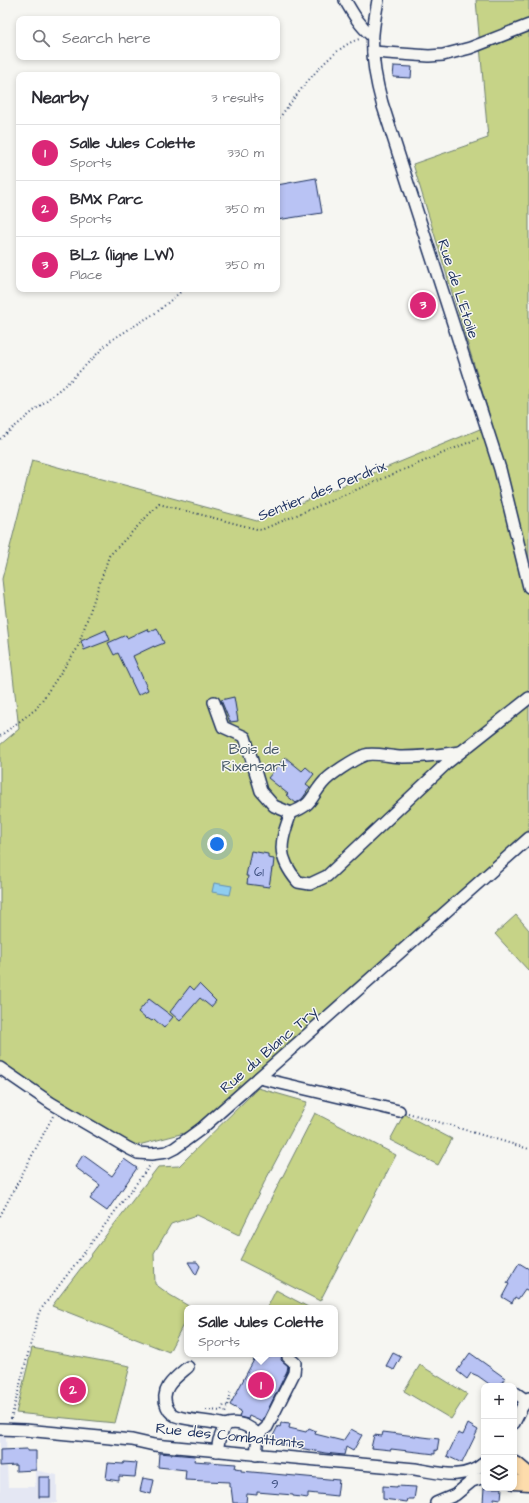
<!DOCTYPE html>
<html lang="en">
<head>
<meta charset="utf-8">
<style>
	:root { --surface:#fff; --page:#f7f7f7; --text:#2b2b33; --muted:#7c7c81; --line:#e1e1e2; --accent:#db2777 }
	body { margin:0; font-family:"Architects Daughter",sans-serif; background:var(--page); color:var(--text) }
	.controls { position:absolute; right:12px; bottom:12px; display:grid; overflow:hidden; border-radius:8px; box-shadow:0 2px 6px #0003 }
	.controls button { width:36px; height:36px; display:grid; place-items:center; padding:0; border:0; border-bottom:1px solid var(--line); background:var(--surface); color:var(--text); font:20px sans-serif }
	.you { position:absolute; left:217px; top:844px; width:14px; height:14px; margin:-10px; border:3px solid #fff; border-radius:50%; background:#1a73e8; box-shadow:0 0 0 6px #1a73e833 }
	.badge { display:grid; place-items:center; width:26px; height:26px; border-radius:50%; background:var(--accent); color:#fff; font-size:13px; font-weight:700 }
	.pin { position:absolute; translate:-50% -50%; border:2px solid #fff; box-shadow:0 1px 4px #0006 }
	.popup { position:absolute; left:184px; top:1305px; width:154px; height:52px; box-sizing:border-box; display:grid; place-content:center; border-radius:8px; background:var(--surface); filter:drop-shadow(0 1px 3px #0005); font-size:13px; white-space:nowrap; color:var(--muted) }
	.popup b { font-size:15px; color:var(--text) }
	.popup::after { content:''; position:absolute; left:50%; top:100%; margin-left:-8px; border:8px solid transparent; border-top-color:var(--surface) }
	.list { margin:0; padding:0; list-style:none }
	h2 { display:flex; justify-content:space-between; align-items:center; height:52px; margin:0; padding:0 16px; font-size:17px }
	h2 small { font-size:13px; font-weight:400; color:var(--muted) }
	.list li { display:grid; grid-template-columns:26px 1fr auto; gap:12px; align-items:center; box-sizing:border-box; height:56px; padding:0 16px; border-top:1px solid var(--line) }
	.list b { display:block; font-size:15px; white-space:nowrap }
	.list p { margin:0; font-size:13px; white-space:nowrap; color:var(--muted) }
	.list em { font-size:13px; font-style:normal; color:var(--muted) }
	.icon { flex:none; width:22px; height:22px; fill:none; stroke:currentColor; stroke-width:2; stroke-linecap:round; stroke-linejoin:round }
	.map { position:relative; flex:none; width:529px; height:1503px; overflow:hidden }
	.search { position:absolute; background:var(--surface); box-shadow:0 2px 6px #0003; left:16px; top:16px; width:264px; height:44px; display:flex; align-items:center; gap:10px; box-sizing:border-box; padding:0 14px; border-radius:8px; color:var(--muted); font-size:15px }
	.panel { position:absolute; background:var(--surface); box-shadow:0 2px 6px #0003; left:16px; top:72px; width:264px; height:220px; border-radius:8px }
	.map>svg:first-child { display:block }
	.built { fill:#e4e7f3 }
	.green { fill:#c6d387; stroke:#708172 }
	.water { fill:#8fcdf0; stroke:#618eb6 }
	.building { fill:#b9c3f4; stroke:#1b2f5e }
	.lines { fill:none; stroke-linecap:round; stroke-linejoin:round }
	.minor-casing { stroke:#1b2f5e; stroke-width:14 }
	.major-casing { stroke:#1b2f5e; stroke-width:17 }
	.path { stroke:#1b2f5e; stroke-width:2; stroke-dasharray:1 3; stroke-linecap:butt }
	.minor { stroke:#f6f6f2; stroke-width:11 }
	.major { stroke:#fddcac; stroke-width:14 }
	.labels { text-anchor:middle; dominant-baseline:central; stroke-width:3; stroke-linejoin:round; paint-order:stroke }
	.number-label { font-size:13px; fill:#425484 }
	.street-label { font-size:15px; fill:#1b2f5e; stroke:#f6f6f2 }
	.park-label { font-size:15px; fill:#465868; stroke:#f6f6f2 }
</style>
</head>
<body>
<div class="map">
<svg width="529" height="1503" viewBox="0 0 529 1503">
	<rect width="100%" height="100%" fill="#f6f6f2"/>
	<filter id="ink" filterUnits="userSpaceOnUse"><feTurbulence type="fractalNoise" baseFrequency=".025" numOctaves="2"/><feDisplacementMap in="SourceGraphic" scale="8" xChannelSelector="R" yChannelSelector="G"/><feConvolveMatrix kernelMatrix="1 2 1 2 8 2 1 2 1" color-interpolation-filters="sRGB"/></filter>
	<g filter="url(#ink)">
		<path class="built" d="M0 1436 6 1437 8 1487H35V1470L57 1475V1503H0Z"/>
		<g class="green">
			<path d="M476 0H529V830L188 1132 131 1147 0 1069V745L19 729 2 579 32 460 257 521 492 424 413 164 488 138Z"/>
			<path d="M516 915 529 930V969L528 970 495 934Z"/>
			<path d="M258 1088 307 1102 264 1183 239 1235 197 1215 171 1224 154 1253 155 1284 170 1295 192 1308H187V1317L169 1352 52 1306 158 1167 179 1166Z"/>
			<path d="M315 1113 396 1155 320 1301 240 1260Z"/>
			<path d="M404 1114 452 1139 438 1165 390 1140Z"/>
			<path d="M276 1290 310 1308H267Z"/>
			<path d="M32 1348 130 1366 115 1423 16 1413Z"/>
			<path d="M420 1365 467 1394 451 1419 404 1391Z"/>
		</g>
		<path class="water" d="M214 883 232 886 230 895 212 892Z"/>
		<g class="building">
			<path d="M394 66 412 67 411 78 393 77Z"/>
			<path d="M316 178 322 213 277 220V185Z"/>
			<path d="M157 628 164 643 154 647V646L133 656 148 690 138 695 118 653 114 655 108 643 126 635 127 638 147 629 149 632Z"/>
			<path d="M106 630 110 640 84 650 81 641Z"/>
			<path d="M234 697 238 721 230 722 221 700Z"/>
			<path d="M285 757 302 771 306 767 314 774 306 784 310 787 306 792H307L302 799 296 803 286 795 288 794 268 778Z"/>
			<path d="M251 851 268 854V858L274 859 273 868H272L269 887 247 884 248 876H246Z"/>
			<path d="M199 984 216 1001 211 1007 200 998 180 1021 170 1012 190 986 194 990Z"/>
			<path d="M149 999 173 1017 164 1028 154 1019 152 1021 147 1018 146 1019 138 1012Z"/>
			<path d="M83 1155 112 1176 124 1159 137 1168 107 1211 90 1199 100 1185 75 1167Z"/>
			<path d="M188 1262H197L200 1266 196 1275Z"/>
			<path d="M519 1263 529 1269V1291L525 1289 518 1299 515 1297 512 1303 502 1297 509 1284 507 1283Z"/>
			<path d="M393 1353 401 1357 394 1370 386 1366Z"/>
			<path d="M470 1353 505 1378 499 1386H492L478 1376 471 1373 467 1379 457 1371Z"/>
			<path d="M257 1354H282L281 1360 288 1366 287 1371 262 1422 249 1416 248 1419 239 1417 241 1411 230 1405Z"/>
			<path d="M281 1423 290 1424 289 1428 306 1432 309 1428 316 1431 315 1434 343 1441 351 1429 362 1435 353 1451 346 1447 344 1455 325 1453 270 1442 278 1426 280 1427Z"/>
			<path d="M468 1424 478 1430 462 1463 447 1456 458 1433 463 1435Z"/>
			<path d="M383 1432 439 1439 437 1451 435 1450V1454L391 1449V1450L371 1448 374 1435 382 1436Z"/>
			<path d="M27 1449V1451H36V1470L16 1471V1465L0 1466V1450Z"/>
			<path d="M159 1453 195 1456 194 1461 236 1464 235 1468 241 1469V1471L339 1480 337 1496 308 1493V1498L293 1496V1495L257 1492V1495L247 1494 246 1503H233L231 1487H229V1482L185 1480 186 1470 158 1467Z"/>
			<path d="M124 1462 137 1463 135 1477 119 1476V1481L106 1479 108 1463 123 1464Z"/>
			<rect x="39" y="1477" width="11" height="20"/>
			<path d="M143 1478 154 1480 151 1494 140 1491Z"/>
			<path d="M383 1486 397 1487V1486L416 1487 414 1499H408L407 1502 383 1499Z"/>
			<path d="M484 1488H502L501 1499 494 1498V1503H483Z"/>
		</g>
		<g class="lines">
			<g class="minor-casing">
				<g id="minor">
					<path d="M345 0C353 14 360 26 372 36"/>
					<path d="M378 0C376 11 374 23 373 34 371 58 376 81 382 103L500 469 529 587"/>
					<path d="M373 52 429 56 443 55 470 48 529 25"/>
					<path d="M214 702 223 727 245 737 261 791 274 806 291 813C280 842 276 856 298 882L310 884 327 876 447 763 529 698"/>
					<path d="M291 813C313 804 309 800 322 784 329 775 354 759 365 755 373 752 392 757 402 757 422 757 440 755 460 752"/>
					<path d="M0 1068 51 1103 128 1148 138 1153 151 1154 167 1152 175 1148 201 1129 529 838"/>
					<path d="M259 1078 399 1111"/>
					<path d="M188 1367C175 1378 159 1389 167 1407 169 1412 174 1416 179 1417 194 1421 210 1421 225 1425"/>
					<path d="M514 1392 527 1401"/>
					<path d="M514 1423 522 1407 529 1398"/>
					<path d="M0 1429 25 1430 132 1440 154 1445 415 1469C439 1473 464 1481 484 1463"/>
					<path d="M258 1435 267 1427 294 1373 295 1363 288 1357"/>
					<path d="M217 1451 219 1440 225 1425C237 1420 250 1426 258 1435L256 1455"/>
					<path d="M436 1503 455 1495 472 1481 484 1477"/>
				</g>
			</g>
			<g class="major-casing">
				<g id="major">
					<path d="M516 1464 529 1475"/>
					<path d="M514 1482 529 1483"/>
				</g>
			</g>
			<g class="path">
				<path d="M277 121C294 98 332 45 360 39"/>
				<path d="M0 439 71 380 110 341 157 312 184 289"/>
				<path d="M0 736 36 709 77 649 109 556 159 504 261 530 479 438"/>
				<path d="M408 1113 529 1149"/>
				<path d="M0 1216 53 1116"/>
				<path d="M228 1405 231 1390"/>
				<path d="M206 1410 221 1411 224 1405 228 1406 225 1413"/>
				<path d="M11 1419 39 1312 151 1164"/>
			</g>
			<use href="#minor" class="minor"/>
			<use href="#major" class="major"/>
		</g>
	</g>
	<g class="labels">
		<g class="number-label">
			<text x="259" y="872">61</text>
			<text x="275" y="1484">9</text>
		</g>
		<g class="street-label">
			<text transform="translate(458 289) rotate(72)">Rue de L'Etoile</text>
			<text transform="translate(322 491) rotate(-22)">Sentier des Perdrix</text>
			<text transform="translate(269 1050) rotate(-41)">Rue du Blanc Try</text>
			<text transform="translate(230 1436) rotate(6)">Rue des Combattants</text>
		</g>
		<g class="park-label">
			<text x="254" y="749">Bois de<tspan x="254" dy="17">Rixensart</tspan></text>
		</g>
	</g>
</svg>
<div class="controls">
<button>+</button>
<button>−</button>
<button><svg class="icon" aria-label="layers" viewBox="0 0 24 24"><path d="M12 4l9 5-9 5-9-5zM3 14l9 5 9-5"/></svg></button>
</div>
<div class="you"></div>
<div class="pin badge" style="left:261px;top:1385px">1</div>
<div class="popup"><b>Salle Jules Colette</b>Sports</div>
<div class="pin badge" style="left:73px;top:1390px">2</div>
<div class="pin badge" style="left:423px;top:305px">3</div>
<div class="search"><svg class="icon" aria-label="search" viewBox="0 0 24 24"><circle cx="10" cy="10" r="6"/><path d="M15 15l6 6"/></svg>Search here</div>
<section class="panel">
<h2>Nearby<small>3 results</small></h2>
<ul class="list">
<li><span class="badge">1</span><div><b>Salle Jules Colette</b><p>Sports</p></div><em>330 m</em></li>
<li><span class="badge">2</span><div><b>BMX Parc</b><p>Sports</p></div><em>350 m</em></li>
<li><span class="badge">3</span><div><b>BL2 (ligne LW)</b><p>Place</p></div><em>350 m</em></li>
</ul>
</section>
</div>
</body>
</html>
